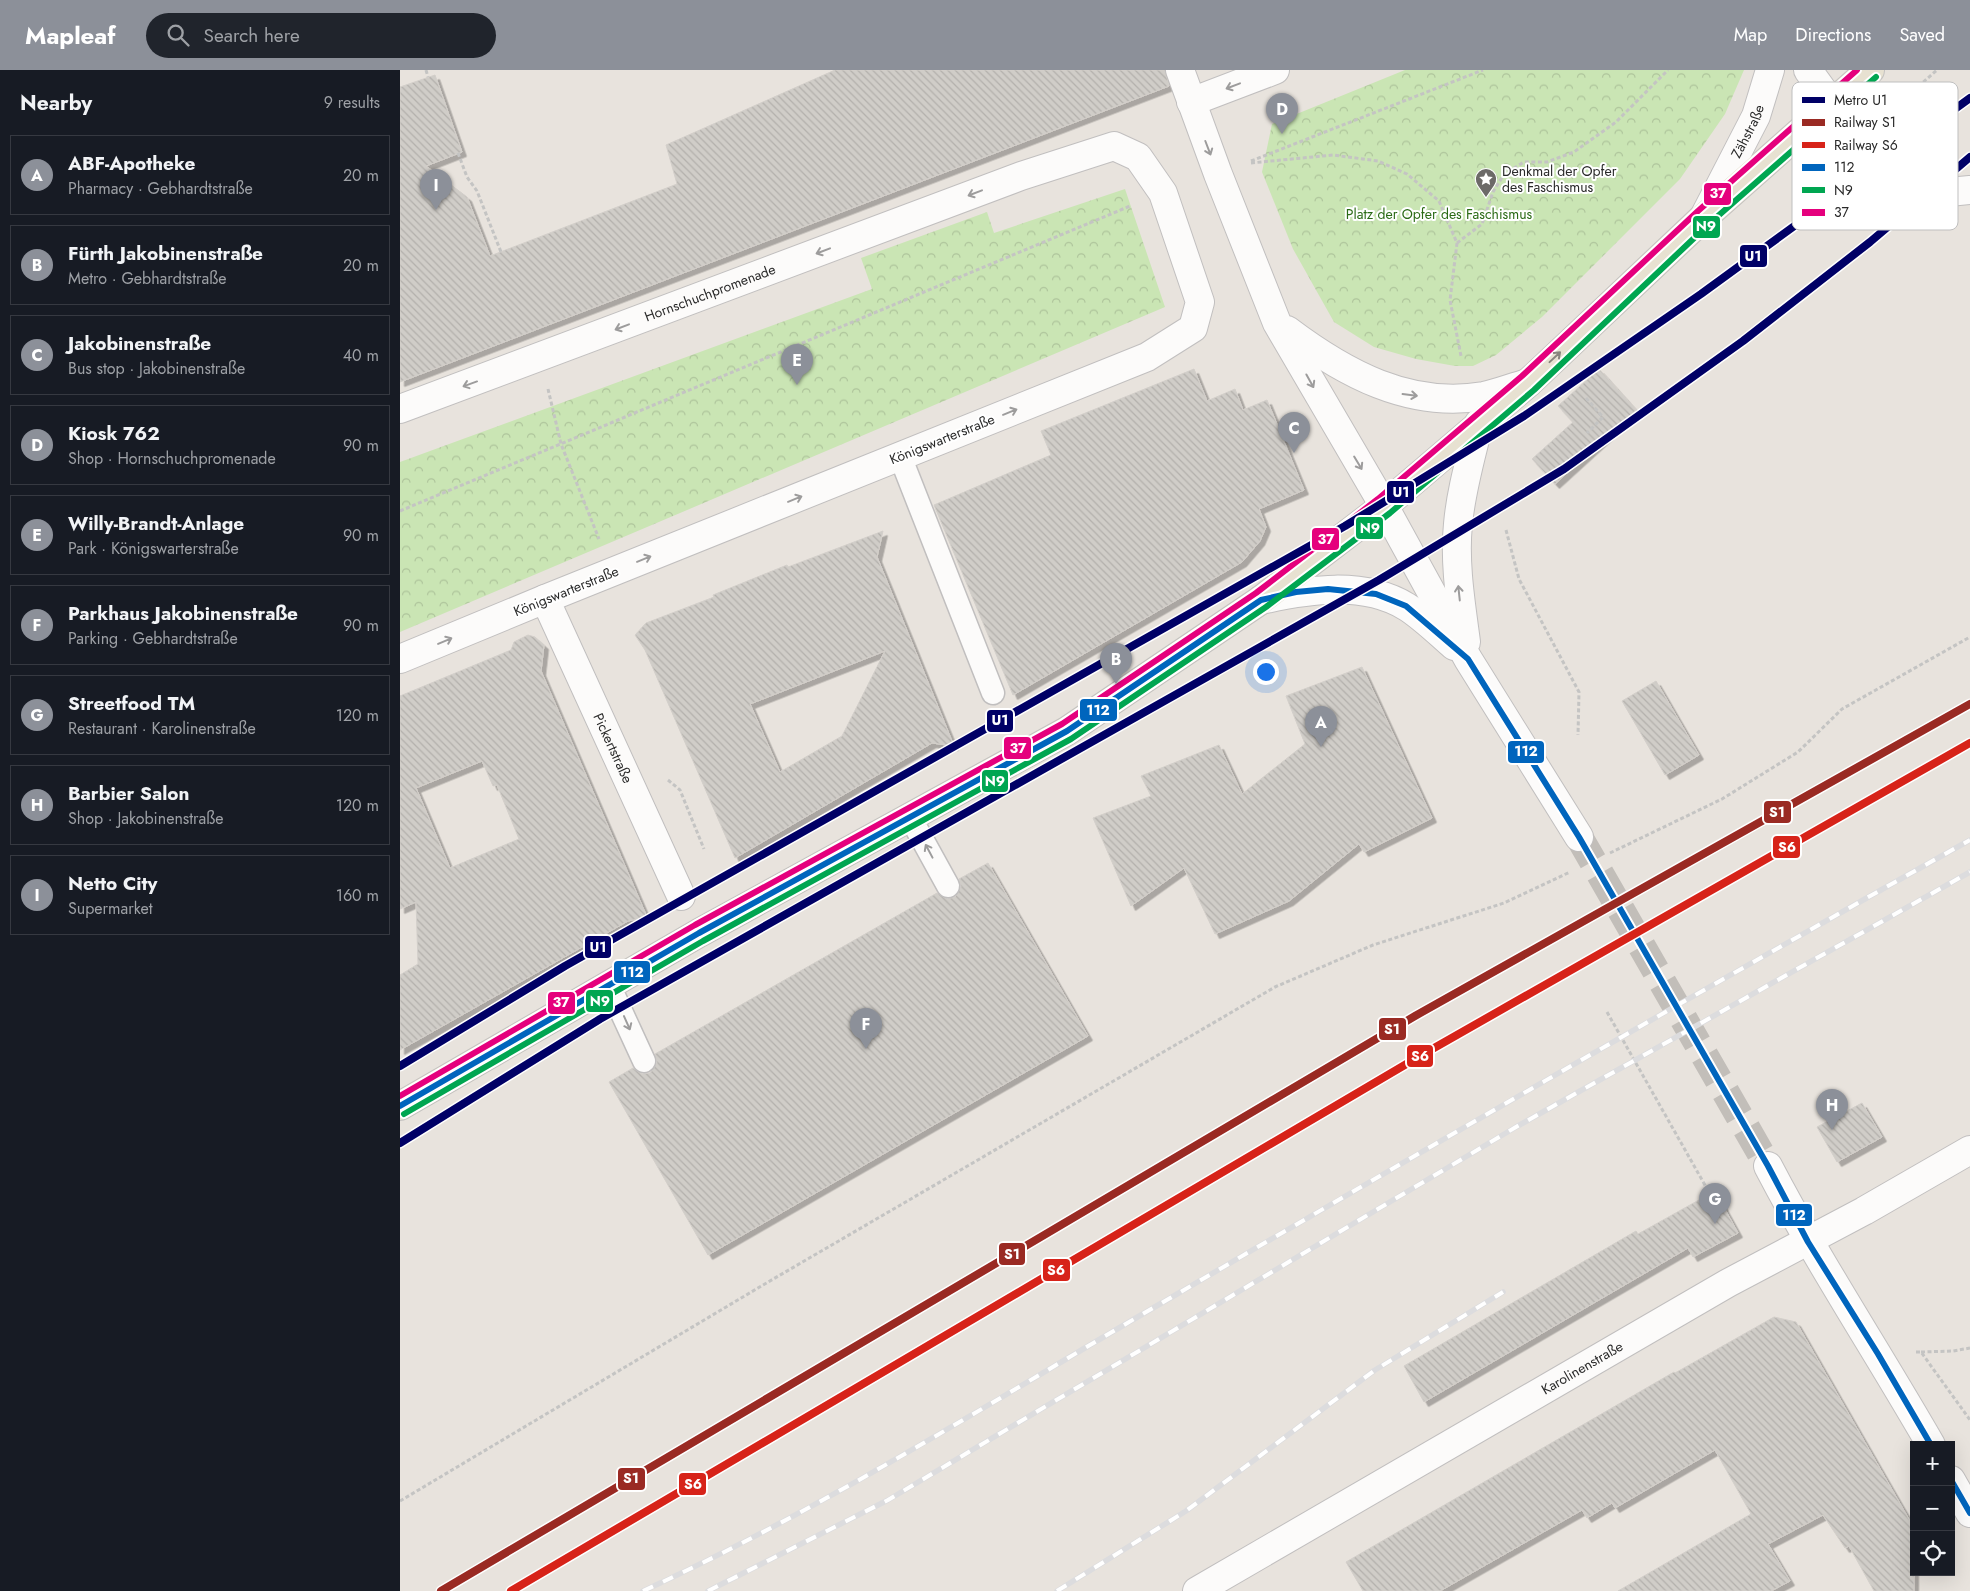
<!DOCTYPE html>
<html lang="en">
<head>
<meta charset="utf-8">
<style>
	:root { --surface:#171b24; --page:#20242c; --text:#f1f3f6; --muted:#9ea1a6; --line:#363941; --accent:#8c9099 }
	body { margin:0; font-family:Jost,sans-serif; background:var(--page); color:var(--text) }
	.controls { position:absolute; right:15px; bottom:15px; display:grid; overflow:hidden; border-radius:0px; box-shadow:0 5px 20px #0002 }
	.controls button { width:45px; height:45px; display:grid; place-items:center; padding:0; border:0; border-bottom:1px solid var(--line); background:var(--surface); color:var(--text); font:25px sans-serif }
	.you { position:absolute; left:865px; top:601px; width:18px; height:18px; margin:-12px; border:4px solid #fff; border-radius:50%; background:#1a73e8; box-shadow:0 0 0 8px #1a73e833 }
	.badge { display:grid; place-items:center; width:32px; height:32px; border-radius:50%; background:var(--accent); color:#fff; font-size:16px; font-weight:700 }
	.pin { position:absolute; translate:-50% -41px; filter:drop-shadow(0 1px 2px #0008) }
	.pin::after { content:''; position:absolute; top:26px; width:18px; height:15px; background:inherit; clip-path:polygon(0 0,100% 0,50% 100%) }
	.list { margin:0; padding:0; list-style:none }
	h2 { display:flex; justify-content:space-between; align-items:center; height:65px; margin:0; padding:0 20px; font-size:21px }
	h2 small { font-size:16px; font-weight:400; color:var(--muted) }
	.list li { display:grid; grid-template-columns:32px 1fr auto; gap:15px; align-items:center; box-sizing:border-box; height:80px; margin:0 10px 10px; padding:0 10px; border:1px solid var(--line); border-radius:0px }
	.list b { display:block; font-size:19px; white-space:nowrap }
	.list p { margin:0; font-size:16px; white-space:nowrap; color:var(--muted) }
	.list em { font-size:16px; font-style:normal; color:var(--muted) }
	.icon { flex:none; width:28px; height:28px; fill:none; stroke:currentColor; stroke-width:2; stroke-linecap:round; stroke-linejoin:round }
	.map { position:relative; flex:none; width:1570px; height:1521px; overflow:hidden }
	header { display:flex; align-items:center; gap:30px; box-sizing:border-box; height:70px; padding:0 25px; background:var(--accent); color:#fff }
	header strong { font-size:24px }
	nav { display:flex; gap:28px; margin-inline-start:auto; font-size:18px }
	.search { width:350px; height:45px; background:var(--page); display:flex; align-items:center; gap:12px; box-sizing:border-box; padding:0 18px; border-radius:28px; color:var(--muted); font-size:19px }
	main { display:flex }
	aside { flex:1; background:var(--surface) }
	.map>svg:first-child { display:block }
	.park { fill:url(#park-crowns) }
	.building { fill:url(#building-back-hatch); stroke:#d3cfca; fill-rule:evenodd; filter:url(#shadow) }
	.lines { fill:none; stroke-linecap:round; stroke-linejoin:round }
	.secondary-tunnel { stroke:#c2beb9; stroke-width:28; stroke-dasharray:28 14; stroke-linecap:butt }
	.lane-casing { stroke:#c1bfbf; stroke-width:25 }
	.street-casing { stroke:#c1bfbf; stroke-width:30 }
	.secondary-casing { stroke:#c1bfbf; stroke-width:30 }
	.primary-casing { stroke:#c4c2c0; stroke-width:30 }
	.path { stroke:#c4c4c3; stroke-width:3; stroke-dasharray:4 2.5; stroke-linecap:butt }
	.lane { stroke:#fcfbfa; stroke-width:22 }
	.street { stroke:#fcfbfa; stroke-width:28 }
	.secondary { stroke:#fcfbfa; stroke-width:28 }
	.primary { stroke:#e7e1d1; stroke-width:28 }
	.rail-casing { stroke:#dcdcde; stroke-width:5.5 }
	.rail { stroke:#fff; stroke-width:4; stroke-dasharray:11; stroke-linecap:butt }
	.bus-1-casing { stroke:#fff; stroke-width:10 }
	.bus-2-casing { stroke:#fff; stroke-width:10 }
	.bus-3-casing { stroke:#fff; stroke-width:10 }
	.bus-1 { stroke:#0065bd; stroke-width:6 }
	.bus-2 { stroke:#00a651; stroke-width:6 }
	.bus-3 { stroke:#e5007d; stroke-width:6 }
	.rail-1-casing { stroke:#fff; stroke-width:11 }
	.rail-2-casing { stroke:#fff; stroke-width:11 }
	.rail-1 { stroke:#9a2a23; stroke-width:8 }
	.rail-2 { stroke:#d72319; stroke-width:8 }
	.metro-1-casing { stroke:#fff; stroke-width:11 }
	.metro-1 { stroke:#006; stroke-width:8 }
	.oneway { stroke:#9d9c9c }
	.oneway2 { stroke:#88857d }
	.labels { text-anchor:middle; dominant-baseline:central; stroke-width:4; stroke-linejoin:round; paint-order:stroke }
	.street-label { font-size:14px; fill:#292929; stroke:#fff }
	.poi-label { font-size:14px; fill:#292929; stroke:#fff; text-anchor:start }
	.park-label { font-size:14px; fill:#2a6a15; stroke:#fff }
	.key { fill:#fff; stroke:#bfbfbf; stroke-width:1 }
	.key-label { font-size:14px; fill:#292929 }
	.line-badge { stroke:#fff; stroke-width:2 }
	.badge-label { font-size:14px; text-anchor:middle; font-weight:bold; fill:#fff }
</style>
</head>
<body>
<header>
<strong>Mapleaf</strong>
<div class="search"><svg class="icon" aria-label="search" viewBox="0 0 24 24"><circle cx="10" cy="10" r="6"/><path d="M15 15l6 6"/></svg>Search here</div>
<nav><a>Map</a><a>Directions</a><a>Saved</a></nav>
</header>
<main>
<aside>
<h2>Nearby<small>9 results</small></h2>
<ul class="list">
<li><span class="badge">A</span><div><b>ABF-Apotheke</b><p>Pharmacy · Gebhardtstraße</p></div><em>20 m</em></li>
<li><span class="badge">B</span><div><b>Fürth Jakobinenstraße</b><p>Metro · Gebhardtstraße</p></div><em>20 m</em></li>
<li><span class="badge">C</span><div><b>Jakobinenstraße</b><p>Bus stop · Jakobinenstraße</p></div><em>40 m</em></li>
<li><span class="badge">D</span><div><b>Kiosk 762</b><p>Shop · Hornschuchpromenade</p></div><em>90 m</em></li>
<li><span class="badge">E</span><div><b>Willy-Brandt-Anlage</b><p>Park · Königswarterstraße</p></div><em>90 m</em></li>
<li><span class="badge">F</span><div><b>Parkhaus Jakobinenstraße</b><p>Parking · Gebhardtstraße</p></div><em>90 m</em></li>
<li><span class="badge">G</span><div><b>Streetfood TM</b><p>Restaurant · Karolinenstraße</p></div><em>120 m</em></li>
<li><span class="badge">H</span><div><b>Barbier Salon</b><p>Shop · Jakobinenstraße</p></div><em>120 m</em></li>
<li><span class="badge">I</span><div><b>Netto City</b><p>Supermarket</p></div><em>160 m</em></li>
</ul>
</aside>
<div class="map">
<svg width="1570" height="1521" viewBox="0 0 1570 1521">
	<defs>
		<pattern id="park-crowns" width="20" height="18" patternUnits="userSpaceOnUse" patternTransform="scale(1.25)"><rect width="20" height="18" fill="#cae5b4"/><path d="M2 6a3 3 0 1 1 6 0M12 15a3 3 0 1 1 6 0" fill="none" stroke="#aec49b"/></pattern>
		<pattern id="building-back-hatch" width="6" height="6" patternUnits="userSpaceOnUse" patternTransform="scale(1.25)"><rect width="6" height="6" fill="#d0cdc8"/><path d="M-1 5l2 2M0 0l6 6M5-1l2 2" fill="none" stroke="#b3b0ac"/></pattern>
		<filter id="shadow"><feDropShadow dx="4.5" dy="4.5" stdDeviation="0" flood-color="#0004"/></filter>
	</defs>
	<rect width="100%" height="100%" fill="#e8e3dd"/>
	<g class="park">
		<path d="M1005 0H1344L1325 44 1280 109 1142 247 1096 285 1073 296H1055L1016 289 974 277 934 252 893 179 862 102 872 54Z"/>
		<path d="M725 119 765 237 0 562V392L472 219 461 188 587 142 594 163Z"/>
	</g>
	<g class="building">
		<path d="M435 0H765L769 16 0 312V17L35 5 62 82 26 96 67 127 90 186 277 114 266 75Z"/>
		<path d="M794 299 807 331 835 319 843 340 867 330 904 420 859 439 866 457 860 471 842 492 613 625 534 435 651 385 641 361Z"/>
		<path d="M1199 299 1236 340 1155 414 1132 389 1173 352 1158 336Z"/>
		<path d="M483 461 477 487 554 676 532 673 335 788 245 580 235 565 246 553 314 527 313 525 387 495 388 497ZM485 581 442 666 380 702 350 634Z"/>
		<path d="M128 565 135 567 144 575 141 601 247 847 228 851 0 980V905L18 894 16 832 0 839V626L111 580 114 572ZM82 691 93 716 97 715 119 769 50 798 16 718Z"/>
		<path d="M962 597 1032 748 964 782 959 774 889 831 815 864 784 798 731 836 693 748 751 726 741 706 819 675 842 724 905 674 886 626Z"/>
		<path d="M1256 611 1299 685 1265 705 1222 631Z"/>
		<path d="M588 793 688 966 308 1185 209 1012 233 998 242 1004 250 1003 257 993 255 984 537 823 547 829 555 827 561 817 559 809Z"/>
		<path d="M1462 1033 1482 1067 1437 1092 1417 1057Z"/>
		<path d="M1315 1121 1338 1163 1293 1187 1288 1178 1024 1332 1004 1296 1236 1161 1238 1164Z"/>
		<path d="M1374 1247 1396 1252 1514 1458V1521H1474L1449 1476 1445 1478 1423 1445 1368 1474 1390 1511 1371 1521H1218L1351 1444 1315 1380 1215 1438 1212 1433 1187 1448 1182 1440 1040 1521H963L946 1492 1274 1302 1275 1303Z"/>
	</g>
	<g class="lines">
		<path class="secondary-tunnel" d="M1179 767 1368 1096"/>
		<g class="lane-casing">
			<g id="lane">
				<path d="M500 386 593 623"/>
				<path d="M510 747 548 816"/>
				<path d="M209 915 244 991"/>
			</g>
		</g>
		<g class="street-casing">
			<g id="street">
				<path d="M791 32 875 0"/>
				<path d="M1431 32 1482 87 1513 109 1549 122 1570 120"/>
				<path id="s1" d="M0 339 621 106 714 76 738 87 763 123 800 232 793 258 747 287 145 529 0 589"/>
				<path id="s2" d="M145 529 281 826"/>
			</g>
		</g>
		<g class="secondary-casing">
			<g id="secondary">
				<path d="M780 0 818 104 877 253 984 436 1068 589 1179 767"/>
				<path d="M1408 0 1431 32"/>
				<path id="s3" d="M1305 145 1356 46 1370 0"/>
				<path d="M887 260C944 303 1009 339 1084 326 1098 323 1113 317 1128 313"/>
				<path d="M861 530C907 520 963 510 1007 537 1024 548 1039 563 1054 576"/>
				<path d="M1066 572C1061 534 1054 493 1058 454 1061 420 1071 387 1079 353"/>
				<path d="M1368 1096C1418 1192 1477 1281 1531 1375"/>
				<path d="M1551 1410 1570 1443"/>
				<path id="s4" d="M797 1521 1328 1213 1464 1141 1570 1080"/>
			</g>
		</g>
		<g class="primary-casing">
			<path id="primary" d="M0 1036 299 863 667 661 861 530 984 436 1128 313 1304 147 1470 0"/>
		</g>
		<g class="path">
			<path d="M26 0 28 7"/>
			<path d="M1489 42 1537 0"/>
			<path d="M58 83 67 107 77 121 101 182"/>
			<path d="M851 91 1083 0"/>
			<path d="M851 93 933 85 978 91 1007 104 1039 131 1057 173 1050 230 1061 286"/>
			<path d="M1057 173 1082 154 1093 122 1104 104 1124 92H1147L1174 82 1216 52 1268 0"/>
			<path d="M148 319 161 374 199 469"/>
			<path d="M1186 328 1203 347 1187 363"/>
			<path d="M0 441 730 136"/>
			<path d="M1106 460 1119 509 1179 622 1178 665"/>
			<path d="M268 710 280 720 304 779"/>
			<path d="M1210 783 1322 729 1398 682 1442 639 1570 567"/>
			<path d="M1207 942 1310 1124"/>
			<path d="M1516 1282H1521L1570 1350"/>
			<path d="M1521 1282 1553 1281 1570 1278"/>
			<path d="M0 1431 363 1215 875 917 973 875 1104 833 1170 802"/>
		</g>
		<use href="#lane" class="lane"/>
		<use href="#street" class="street"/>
		<use href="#secondary" class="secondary"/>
		<use href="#primary" class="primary"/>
		<g class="rail-casing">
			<g id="rail">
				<path d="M243 1521C427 1437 597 1328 772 1227 1037 1072 1302 920 1570 770"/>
				<path d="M308 1521 488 1430 1116 1057 1570 802"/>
				<path d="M657 1521 786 1441 975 1300 1103 1222"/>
			</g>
		</g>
		<use href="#rail" class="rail"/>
		<g class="bus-1-casing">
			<g id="bus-1">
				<path d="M0 1036 299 863 667 661 861 530 896 522 928 519 976 524 1006 536 1068 589 1179 767 1368 1096 1408 1172 1478 1284 1531 1375"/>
				<path d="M1551 1410 1570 1443"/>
			</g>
		</g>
		<g class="bus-2-casing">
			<path id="bus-2" d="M4 1044 303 871 671 669 866 537 990 443 1134 320 1310 153 1476 7"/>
		</g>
		<g class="bus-3-casing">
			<path id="bus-3" d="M0 1026 295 855 662 654 856 523 978 429 1122 306 1298 141 1457 0"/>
		</g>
		<use href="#bus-1" class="bus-1"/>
		<use href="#bus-2" class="bus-2"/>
		<use href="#bus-3" class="bus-3"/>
		<g class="rail-1-casing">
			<path id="rail-1" d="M41 1521 1015 946 1570 634"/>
		</g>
		<g class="rail-2-casing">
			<path id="rail-2" d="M111 1521 1020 986 1570 673"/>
		</g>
		<use href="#rail-1" class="rail-1"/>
		<use href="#rail-2" class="rail-2"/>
		<g class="metro-1-casing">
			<g id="metro-1">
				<path d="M0 996 165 896 945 456 1124 346 1301 224 1570 28"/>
				<path d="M0 1073 200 949 979 510 1164 399 1343 271 1470 172 1570 87"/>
			</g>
		</g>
		<use href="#metro-1" class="metro-1"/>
	</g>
	<defs><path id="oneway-shaft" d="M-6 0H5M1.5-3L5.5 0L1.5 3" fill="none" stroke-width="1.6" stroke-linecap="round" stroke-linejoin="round" transform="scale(1.25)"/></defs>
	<g class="oneway">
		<use href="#oneway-shaft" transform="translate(833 16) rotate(159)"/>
		<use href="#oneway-shaft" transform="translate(808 78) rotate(69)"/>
		<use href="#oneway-shaft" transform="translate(575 123) rotate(159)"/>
		<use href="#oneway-shaft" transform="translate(423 181) rotate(159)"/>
		<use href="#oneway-shaft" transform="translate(222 257) rotate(159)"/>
		<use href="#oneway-shaft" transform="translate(910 311) rotate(61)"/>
		<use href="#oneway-shaft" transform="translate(70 314) rotate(160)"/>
		<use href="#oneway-shaft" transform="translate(1010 325) rotate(7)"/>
		<use href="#oneway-shaft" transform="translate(610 342) rotate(-22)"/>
		<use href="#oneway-shaft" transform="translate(958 393) rotate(59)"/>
		<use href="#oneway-shaft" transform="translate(395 429) rotate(-22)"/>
		<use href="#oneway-shaft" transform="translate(244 489) rotate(-22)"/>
		<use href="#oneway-shaft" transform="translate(1059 523) rotate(-96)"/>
		<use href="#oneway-shaft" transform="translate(45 571) rotate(-23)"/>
		<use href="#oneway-shaft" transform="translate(529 781) rotate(-118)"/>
		<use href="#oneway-shaft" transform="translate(227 953) rotate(66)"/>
	</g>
	<use class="oneway2" href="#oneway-shaft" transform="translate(1155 287) rotate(-43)"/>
	<defs>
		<g id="sight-pin" transform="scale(1.125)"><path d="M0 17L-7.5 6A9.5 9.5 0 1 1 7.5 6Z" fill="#6c6a68" stroke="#fff"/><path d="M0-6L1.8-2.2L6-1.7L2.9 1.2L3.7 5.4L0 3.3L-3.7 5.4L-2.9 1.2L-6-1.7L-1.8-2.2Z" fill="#fff"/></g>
	</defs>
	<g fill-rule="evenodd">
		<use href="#sight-pin" x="1086" y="109"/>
	</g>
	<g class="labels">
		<g class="street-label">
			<text stroke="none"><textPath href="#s3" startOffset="94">Zähstraße</textPath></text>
			<text stroke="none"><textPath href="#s1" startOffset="331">Hornschuchpromenade</textPath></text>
			<text transform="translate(542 369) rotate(-22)">Königswarterstraße</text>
			<text transform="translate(166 521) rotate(-22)">Königswarterstraße</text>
			<text stroke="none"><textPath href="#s2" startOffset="164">Pickertstraße</textPath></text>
			<text stroke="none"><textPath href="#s4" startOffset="445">Karolinenstraße</textPath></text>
		</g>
		<g class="poi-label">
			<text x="1102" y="101">Denkmal der Opfer<tspan x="1102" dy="16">des Faschismus</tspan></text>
		</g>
		<g class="park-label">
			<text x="1039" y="144">Platz der Opfer des Faschismus</text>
		</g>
	</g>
	<rect x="1392" y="12" width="166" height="148" rx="8" class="key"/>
	<rect x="1402" y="27" width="23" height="6" fill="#006"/>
	<rect x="1402" y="49" width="23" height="7" fill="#9a2a23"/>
	<rect x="1402" y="72" width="23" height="6" fill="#d72319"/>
	<rect x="1402" y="94" width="23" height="7" fill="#0065bd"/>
	<rect x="1402" y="117" width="23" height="6" fill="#00a651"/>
	<rect x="1402" y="139" width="23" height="7" fill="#e5007d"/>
	<g class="key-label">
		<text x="1434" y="35">Metro U1</text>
		<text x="1434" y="57">Railway S1</text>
		<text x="1434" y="80">Railway S6</text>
		<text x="1434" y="102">112</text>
		<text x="1434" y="125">N9</text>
		<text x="1434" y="147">37</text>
	</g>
	<g class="line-badge">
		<rect x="1303" y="112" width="29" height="24" rx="5" fill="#e5007d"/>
		<rect x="1292" y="145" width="29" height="24" rx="5" fill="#00a651"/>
		<rect x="1339" y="174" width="29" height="24" rx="5" fill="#006"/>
		<rect x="986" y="410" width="29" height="24" rx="5" fill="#006"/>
		<rect x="955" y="446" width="29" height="24" rx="5" fill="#00a651"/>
		<rect x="911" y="457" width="29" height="24" rx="5" fill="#e5007d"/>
		<rect x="679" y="628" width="39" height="24" rx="5" fill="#0065bd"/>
		<rect x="586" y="639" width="28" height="24" rx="5" fill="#006"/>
		<rect x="603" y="666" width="29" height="24" rx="5" fill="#e5007d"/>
		<rect x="1107" y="670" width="38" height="24" rx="5" fill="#0065bd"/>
		<rect x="581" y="699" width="28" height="24" rx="5" fill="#00a651"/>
		<rect x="1363" y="730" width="29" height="24" rx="5" fill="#9a2a23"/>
		<rect x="1372" y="765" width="29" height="24" rx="5" fill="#d72319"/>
		<rect x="184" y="865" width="28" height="24" rx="5" fill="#006"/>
		<rect x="213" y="890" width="38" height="24" rx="5" fill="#0065bd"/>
		<rect x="185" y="919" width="29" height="24" rx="5" fill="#00a651"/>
		<rect x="147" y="921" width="29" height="24" rx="5" fill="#e5007d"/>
		<rect x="978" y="947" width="29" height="24" rx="5" fill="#9a2a23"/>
		<rect x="1006" y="974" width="28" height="24" rx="5" fill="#d72319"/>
		<rect x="1375" y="1133" width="38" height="24" rx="5" fill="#0065bd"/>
		<rect x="598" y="1172" width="28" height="24" rx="5" fill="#9a2a23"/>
		<rect x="642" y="1188" width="29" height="24" rx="5" fill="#d72319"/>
		<rect x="217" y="1397" width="29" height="24" rx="5" fill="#9a2a23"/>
		<rect x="278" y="1402" width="29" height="24" rx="5" fill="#d72319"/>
	</g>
	<g class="badge-label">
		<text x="1318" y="128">37</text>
		<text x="1306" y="161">N9</text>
		<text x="1353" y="191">U1</text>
		<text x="1001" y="427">U1</text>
		<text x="970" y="463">N9</text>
		<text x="926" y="474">37</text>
		<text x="698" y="645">112</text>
		<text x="600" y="655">U1</text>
		<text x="618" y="683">37</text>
		<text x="1126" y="686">112</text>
		<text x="595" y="716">N9</text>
		<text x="1377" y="747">S1</text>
		<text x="1387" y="782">S6</text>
		<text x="198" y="882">U1</text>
		<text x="232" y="907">112</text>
		<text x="200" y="936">N9</text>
		<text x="161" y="937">37</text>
		<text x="992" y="964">S1</text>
		<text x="1020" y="991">S6</text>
		<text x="1394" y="1150">112</text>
		<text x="612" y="1189">S1</text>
		<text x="656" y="1205">S6</text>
		<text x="231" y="1413">S1</text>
		<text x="293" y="1419">S6</text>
	</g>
</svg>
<div class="controls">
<button>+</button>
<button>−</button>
<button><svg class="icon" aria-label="locate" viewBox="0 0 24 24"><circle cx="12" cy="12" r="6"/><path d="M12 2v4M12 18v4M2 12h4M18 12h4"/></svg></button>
</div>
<div class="you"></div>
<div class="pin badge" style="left:921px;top:677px">A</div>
<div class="pin badge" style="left:716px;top:614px">B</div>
<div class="pin badge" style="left:894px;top:383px">C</div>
<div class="pin badge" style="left:882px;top:64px">D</div>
<div class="pin badge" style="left:397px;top:315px">E</div>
<div class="pin badge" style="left:466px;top:979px">F</div>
<div class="pin badge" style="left:1315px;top:1154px">G</div>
<div class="pin badge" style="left:1432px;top:1060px">H</div>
<div class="pin badge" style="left:36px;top:140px">I</div>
</div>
</main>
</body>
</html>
